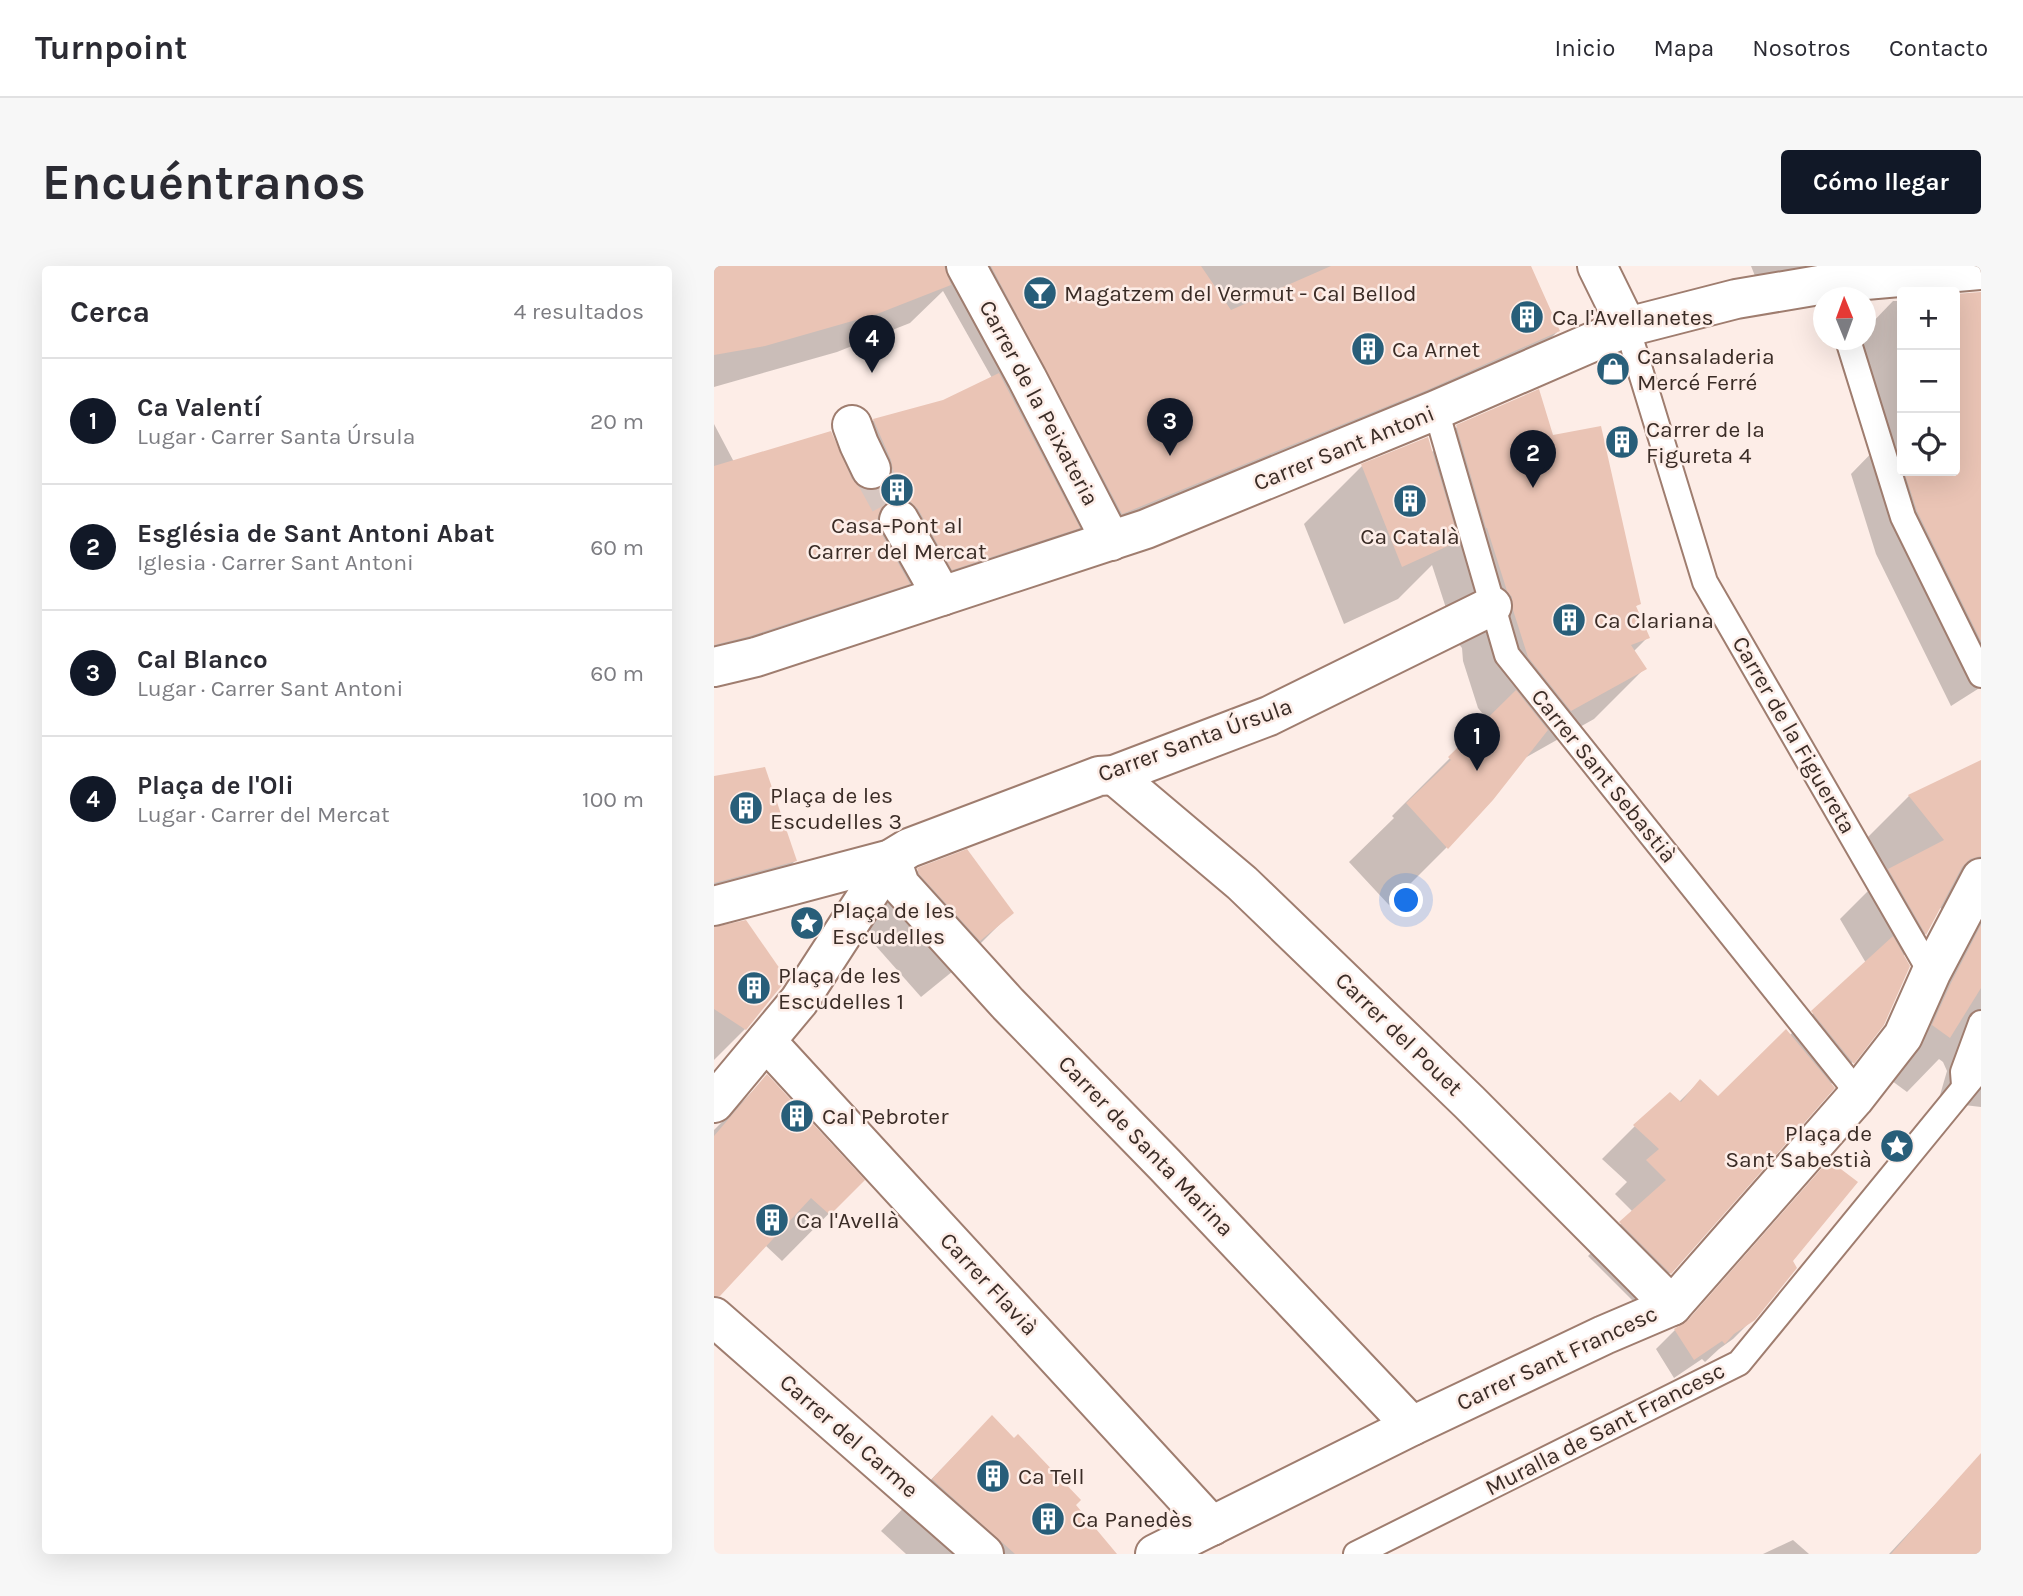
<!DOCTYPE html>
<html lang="es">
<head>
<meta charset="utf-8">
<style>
	:root { --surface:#fff; --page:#f7f7f7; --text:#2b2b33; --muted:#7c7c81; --line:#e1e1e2; --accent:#111827 }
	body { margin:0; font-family:Karla,sans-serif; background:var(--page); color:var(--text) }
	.controls { position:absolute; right:21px; top:21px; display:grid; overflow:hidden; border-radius:7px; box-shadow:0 7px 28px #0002 }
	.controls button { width:63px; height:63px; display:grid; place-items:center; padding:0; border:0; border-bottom:2px solid var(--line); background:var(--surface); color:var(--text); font:35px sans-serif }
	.compass { position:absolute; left:1099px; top:21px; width:63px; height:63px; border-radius:50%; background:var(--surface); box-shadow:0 7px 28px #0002; rotate:359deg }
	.you { position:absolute; left:693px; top:635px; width:24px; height:24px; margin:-18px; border:5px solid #fff; border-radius:50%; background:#1a73e8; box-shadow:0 0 0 10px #1a73e833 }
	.badge { display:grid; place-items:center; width:46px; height:46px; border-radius:50%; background:var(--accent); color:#fff; font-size:23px; font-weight:700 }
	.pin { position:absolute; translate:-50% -58px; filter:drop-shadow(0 2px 4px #0008) }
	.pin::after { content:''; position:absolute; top:37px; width:24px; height:21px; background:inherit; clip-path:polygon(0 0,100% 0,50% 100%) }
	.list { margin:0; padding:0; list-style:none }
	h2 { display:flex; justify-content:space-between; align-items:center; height:91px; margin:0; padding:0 28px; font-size:30px }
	h2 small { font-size:23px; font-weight:400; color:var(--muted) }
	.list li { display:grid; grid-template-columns:46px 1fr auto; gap:21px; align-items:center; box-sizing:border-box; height:126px; padding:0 28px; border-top:2px solid var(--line) }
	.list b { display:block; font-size:26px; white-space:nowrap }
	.list p { margin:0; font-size:23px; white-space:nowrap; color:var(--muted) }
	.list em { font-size:23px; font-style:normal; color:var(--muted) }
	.icon { flex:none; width:38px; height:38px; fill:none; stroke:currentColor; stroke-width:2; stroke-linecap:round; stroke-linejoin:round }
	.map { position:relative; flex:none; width:1267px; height:1288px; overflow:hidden; border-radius:7px }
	header { display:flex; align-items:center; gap:42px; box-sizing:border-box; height:98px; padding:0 35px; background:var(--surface); border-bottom:2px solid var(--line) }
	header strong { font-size:33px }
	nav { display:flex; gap:38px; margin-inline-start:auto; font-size:24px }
	.intro { display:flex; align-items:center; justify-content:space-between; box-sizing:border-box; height:168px; padding:0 42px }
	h1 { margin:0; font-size:49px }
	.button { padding:18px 32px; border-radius:7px; background:var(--accent); color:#fff; font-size:24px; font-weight:700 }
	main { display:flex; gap:42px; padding:0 42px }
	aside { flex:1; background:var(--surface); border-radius:7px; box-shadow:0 7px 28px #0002 }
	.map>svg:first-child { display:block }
	.shadow { fill:#0003 }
	.building { fill:#eac4b5 }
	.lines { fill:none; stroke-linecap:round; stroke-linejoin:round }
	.street-tunnel { stroke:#d6c6c0; stroke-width:38; stroke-dasharray:38 19; stroke-linecap:butt }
	.lane-casing { stroke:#9f7d6f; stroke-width:28 }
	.street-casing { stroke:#9f7d6f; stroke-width:42 }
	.lane { stroke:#fff; stroke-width:24 }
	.street { stroke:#fff; stroke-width:38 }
	.labels { text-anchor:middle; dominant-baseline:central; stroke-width:5; stroke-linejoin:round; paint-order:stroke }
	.poi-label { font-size:23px; fill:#3a2c26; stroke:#fdede7; text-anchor:start }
	.street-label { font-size:23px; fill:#3a2c26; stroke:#fdede7 }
</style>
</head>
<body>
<header>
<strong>Turnpoint</strong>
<nav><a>Inicio</a><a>Mapa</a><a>Nosotros</a><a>Contacto</a></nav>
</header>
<div class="intro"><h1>Encuéntranos</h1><a class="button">Cómo llegar</a></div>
<main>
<aside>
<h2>Cerca<small>4 resultados</small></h2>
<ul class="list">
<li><span class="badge">1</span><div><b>Ca Valentí</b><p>Lugar · Carrer Santa Úrsula</p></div><em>20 m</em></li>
<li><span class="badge">2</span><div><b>Església de Sant Antoni Abat</b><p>Iglesia · Carrer Sant Antoni</p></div><em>60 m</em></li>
<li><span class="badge">3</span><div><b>Cal Blanco</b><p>Lugar · Carrer Sant Antoni</p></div><em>60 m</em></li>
<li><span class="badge">4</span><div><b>Plaça de l'Oli</b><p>Lugar · Carrer del Mercat</p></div><em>100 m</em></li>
</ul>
</aside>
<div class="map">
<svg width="1267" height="1288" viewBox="0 0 1267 1288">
	<rect width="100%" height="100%" fill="#fdede7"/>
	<g class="shadow">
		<path d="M0 0H816L844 65 805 104 369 286 359 266 325 300 199 341 188 322 155 356 0 407V158L20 196 125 189 160 154 230 135 278 112 229 25 196 57 123 86 0 121Z"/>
		<path d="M1037 0H1193L1053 40Z"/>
		<path d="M1267 28V421L1237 440 1162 288 1137 208 1173 171 1141 74H1152V63L1179 35H1188V205H1241V30Z"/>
		<path d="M743 161 837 171 925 337 921 341 934 371 920 385 931 402 880 453 809 493 733 581 675 639 635 596 680 552 678 550 774 454 764 442 749 395 748 382 743 376 718 299 684 333 630 358 590 258 648 200 717 187Z"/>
		<path d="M1267 497V841L1224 836 1233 805 1229 796 1225 793 1193 826 1170 809 1236 649 1225 641 1211 668 1188 691 1169 758 1138 797 1116 819 1118 822 956 1007 923 1039 874 990 919 946 901 928 913 916 888 893 921 860 965 836 986 815 1004 832 1076 769 1152 697 1126 653 1170 609 1146 579 1195 530Z"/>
		<path d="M0 512 81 595 42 634 0 645Z"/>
		<path d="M204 604 297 647 239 705 207 731 146 662Z"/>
		<path d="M0 663 31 763 0 794Z"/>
		<path d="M53 811 148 914 68 995 51 979 0 1033V864Z"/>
		<path d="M1077 995 1039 1053 1019 1073 1005 1083 991 1096 988 1093 960 1112 942 1083 961 1064Z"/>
		<path d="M278 1151 360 1239 394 1288H192L167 1265Z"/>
		<path d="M1260 1197 1267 1203V1288H1175Z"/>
		<path d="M1079 1274 1095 1288H1049Z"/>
	</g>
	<g class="building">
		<path d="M0 0H230L237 19 163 48 51 80 0 89Z"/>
		<path d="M277 0H487L517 44 617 0H817L846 65 713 124 408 248Z"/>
		<path d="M1267 26V375L1203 245 1190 205H1241V28Z"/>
		<path d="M285 107 366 262 238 304 204 243 197 236 186 232 175 235 167 242 163 254 166 265 196 318 36 370 0 379V200L117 165 138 213 145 221 156 225 166 223 175 215 179 204 177 194 159 153 229 134Z"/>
		<path d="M825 123 839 169 887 160 927 338 922 340 936 372 917 379 933 403 857 445 814 391 799 344 798 331 793 325 773 262H772L742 159Z"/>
		<path d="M714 171 745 275 688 301 647 198Z"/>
		<path d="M802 424 834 464 779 534 734 583 692 537 737 494 734 491Z"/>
		<path d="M1267 494V590L1256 593 1248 601 1212 669 1174 603 1230 574 1194 529Z"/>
		<path d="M51 501 83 595 0 617V510Z"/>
		<path d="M253 583 300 647 266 675 205 608 203 602Z"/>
		<path d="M32 654 73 713 32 764 0 743V661Z"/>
		<path d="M1267 659V722L1236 772 1218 759 1237 717Z"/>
		<path d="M1179 670 1196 700 1170 759 1140 798 1097 745Z"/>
		<path d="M1072 763 1121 822 957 1008 905 956 952 914 932 894 945 883 919 859 956 826 967 836 986 813 1004 830Z"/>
		<path d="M53 808 151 914 116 949 97 932 6 1030H0V870Z"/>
		<path d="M1115 894 1144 916 1079 995 1083 1002 1041 1054 1020 1068 1011 1078 1008 1075 980 1094 960 1063 974 1054Z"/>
		<path d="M278 1149 300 1172 304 1168 367 1234 362 1239 403 1288H301L218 1213Z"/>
		<path d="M1267 1187V1288H1177L1207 1254Z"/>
	</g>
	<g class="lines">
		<path class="street-tunnel" d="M157 203 185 254"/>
		<g class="lane-casing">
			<g id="lane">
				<path d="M913 61 991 316 1217 707"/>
				<path d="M1134 74 1189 251 1267 409"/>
				<path d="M722 144 793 389 1135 816 1140 833"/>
				<path d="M1250 819 1249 806 1267 757"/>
				<path d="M642 1288 1025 1097 1267 801"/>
			</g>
		</g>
		<g class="street-casing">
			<g id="street">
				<path d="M252 0 313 112 397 275"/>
				<path d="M883 0 913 61"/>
				<path d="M138 159 145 178 157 203"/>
				<path d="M185 254 228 330"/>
				<path d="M0 401 42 391 432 263 722 144 913 61 1022 33 1117 17 1267 4"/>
				<path d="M400 509 528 617 755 836 958 1040"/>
				<path d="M177 593 186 619 294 738 451 899 698 1160"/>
				<path d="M0 640 177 593 195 582 385 510 400 509 555 450 778 340"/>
				<path d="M52 775 498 1260"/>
				<path d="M0 837 85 735 177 593"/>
				<path d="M0 1051 270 1288"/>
				<path d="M441 1288 698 1160 890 1069 958 1040 1140 833 1189 770 1217 707 1267 612"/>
			</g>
		</g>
		<use href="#lane" class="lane"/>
		<use href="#street" class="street"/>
	</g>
	<defs>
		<g id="bar-disc" transform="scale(1.75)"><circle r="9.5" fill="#285e79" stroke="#fdede7"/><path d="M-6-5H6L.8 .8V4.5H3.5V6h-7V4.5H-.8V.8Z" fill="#fff"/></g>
		<g id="building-disc" transform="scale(1.75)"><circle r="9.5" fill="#285e79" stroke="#fdede7"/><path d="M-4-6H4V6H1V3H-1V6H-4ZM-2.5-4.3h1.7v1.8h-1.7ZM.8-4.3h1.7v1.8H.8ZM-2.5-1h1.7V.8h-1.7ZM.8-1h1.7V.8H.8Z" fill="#fff"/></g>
		<g id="shop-disc" transform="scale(1.75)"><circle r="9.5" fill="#285e79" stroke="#fdede7"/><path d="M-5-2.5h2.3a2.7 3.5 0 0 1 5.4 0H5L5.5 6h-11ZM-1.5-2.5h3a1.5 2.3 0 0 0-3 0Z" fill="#fff"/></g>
		<g id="sight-disc" transform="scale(1.75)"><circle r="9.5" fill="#285e79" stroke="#fdede7"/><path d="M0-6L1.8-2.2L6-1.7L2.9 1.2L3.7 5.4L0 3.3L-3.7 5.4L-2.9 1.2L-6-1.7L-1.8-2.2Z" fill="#fff"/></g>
	</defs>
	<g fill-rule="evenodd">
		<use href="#bar-disc" x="326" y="27"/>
		<use href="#building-disc" x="813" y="51"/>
		<use href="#building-disc" x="654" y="83"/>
		<use href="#shop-disc" x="899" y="103"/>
		<use href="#building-disc" x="908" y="176"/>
		<use href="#building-disc" x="183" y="224"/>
		<use href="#building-disc" x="696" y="235"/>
		<use href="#building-disc" x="855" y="354"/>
		<use href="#building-disc" x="32" y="542"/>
		<use href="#sight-disc" x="93" y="657"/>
		<use href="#building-disc" x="40" y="722"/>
		<use href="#building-disc" x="83" y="850"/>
		<use href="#sight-disc" x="1183" y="880"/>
		<use href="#building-disc" x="58" y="954"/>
		<use href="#building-disc" x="279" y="1210"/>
		<use href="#building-disc" x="334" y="1253"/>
	</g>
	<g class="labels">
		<g class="poi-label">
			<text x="350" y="27">Magatzem del Vermut - Cal Bellod</text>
			<text x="838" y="51">Ca l'Avellanetes</text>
			<text x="678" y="83">Ca Arnet</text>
			<text x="923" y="90">Cansaladeria<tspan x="923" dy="26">Mercé Ferré</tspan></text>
			<text x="932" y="163">Carrer de la<tspan x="932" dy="26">Figureta 4</tspan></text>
			<text x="183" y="259" text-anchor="middle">Casa-Pont al<tspan x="183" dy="26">Carrer del Mercat</tspan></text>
			<text x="696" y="270" text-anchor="middle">Ca Català</text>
			<text x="880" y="354">Ca Clariana</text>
			<text x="56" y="529">Plaça de les<tspan x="56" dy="26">Escudelles 3</tspan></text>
			<text x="118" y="644">Plaça de les<tspan x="118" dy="26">Escudelles</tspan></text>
			<text x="64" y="709">Plaça de les<tspan x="64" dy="26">Escudelles 1</tspan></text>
			<text x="108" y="850">Cal Pebroter</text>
			<text x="1158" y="867" text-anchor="end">Plaça de<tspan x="1158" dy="26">Sant Sabestià</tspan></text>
			<text x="82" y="954">Ca l'Avellà</text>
			<text x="304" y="1210">Ca Tell</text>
			<text x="358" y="1253">Ca Panedès</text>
		</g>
		<g class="street-label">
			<text transform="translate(325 137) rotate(62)">Carrer de la Peixateria</text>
			<text transform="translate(630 182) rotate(-22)">Carrer Sant Antoni</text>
			<text transform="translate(1080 469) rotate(60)">Carrer de la Figuereta</text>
			<text transform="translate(481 474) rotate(-20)">Carrer Santa Úrsula</text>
			<text transform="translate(890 510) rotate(51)">Carrer Sant Sebastià</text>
			<text transform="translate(685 768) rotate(44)">Carrer del Pouet</text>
			<text transform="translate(432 880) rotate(46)">Carrer de Santa Marina</text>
			<text transform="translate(275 1018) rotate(47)">Carrer Flavià</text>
			<text transform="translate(843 1092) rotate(-25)">Carrer Sant Francesc</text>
			<text transform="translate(891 1163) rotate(-27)">Muralla de Sant Francesc</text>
			<text transform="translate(135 1170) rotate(41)">Carrer del Carme</text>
		</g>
	</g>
</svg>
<div class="controls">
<button>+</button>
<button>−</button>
<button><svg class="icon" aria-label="locate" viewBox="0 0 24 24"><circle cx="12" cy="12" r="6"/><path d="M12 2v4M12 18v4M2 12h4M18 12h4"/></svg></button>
</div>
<svg class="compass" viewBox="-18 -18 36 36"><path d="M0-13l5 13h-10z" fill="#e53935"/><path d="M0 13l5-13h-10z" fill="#7c7c81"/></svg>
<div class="you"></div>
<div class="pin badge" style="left:763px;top:505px">1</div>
<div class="pin badge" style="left:819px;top:222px">2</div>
<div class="pin badge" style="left:456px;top:190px">3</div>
<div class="pin badge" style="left:158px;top:107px">4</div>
</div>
</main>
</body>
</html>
